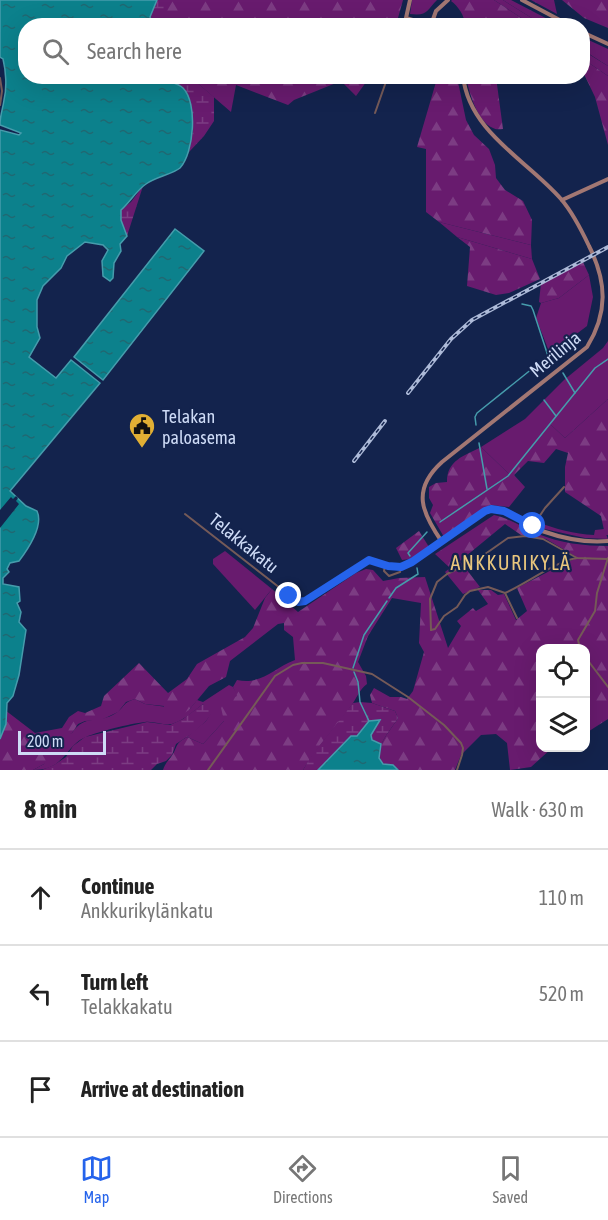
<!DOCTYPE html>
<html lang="en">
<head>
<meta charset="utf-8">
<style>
	:root { --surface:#fff; --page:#f6f6f6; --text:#222; --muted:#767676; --line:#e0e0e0; --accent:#2563eb }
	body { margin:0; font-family:"Asap Condensed",sans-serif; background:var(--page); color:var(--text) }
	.controls { position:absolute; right:18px; bottom:18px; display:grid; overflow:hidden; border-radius:12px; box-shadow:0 6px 24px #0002 }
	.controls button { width:54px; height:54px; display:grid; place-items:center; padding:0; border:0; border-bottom:2px solid var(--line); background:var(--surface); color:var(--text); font:30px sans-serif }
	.scale { position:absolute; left:18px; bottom:15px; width:88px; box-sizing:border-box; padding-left:6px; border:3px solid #cedbf6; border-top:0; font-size:16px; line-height:21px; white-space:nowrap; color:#cedbf6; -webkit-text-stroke:4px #13234d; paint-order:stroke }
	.stop { position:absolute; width:18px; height:18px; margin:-14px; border:4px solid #2563eb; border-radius:50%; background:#fff }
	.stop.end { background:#2563eb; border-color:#fff; box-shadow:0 2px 6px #0008 }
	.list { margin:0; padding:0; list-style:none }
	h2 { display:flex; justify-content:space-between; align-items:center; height:78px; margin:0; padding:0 24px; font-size:26px }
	h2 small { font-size:20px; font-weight:400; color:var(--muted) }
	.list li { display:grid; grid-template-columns:39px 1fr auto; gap:18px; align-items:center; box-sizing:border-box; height:96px; padding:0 24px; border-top:2px solid var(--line) }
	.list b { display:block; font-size:22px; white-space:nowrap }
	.list p { margin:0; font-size:20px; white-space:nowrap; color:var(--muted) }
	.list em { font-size:20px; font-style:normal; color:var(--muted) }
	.icon { flex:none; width:33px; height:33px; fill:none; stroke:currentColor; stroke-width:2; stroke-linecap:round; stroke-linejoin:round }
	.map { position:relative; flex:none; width:608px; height:770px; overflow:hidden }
	.search { position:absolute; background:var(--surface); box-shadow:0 6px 24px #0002; left:18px; right:18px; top:18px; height:66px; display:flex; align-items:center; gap:15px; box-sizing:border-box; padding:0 21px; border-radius:24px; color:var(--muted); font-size:22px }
	.sheet { height:366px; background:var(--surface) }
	nav { display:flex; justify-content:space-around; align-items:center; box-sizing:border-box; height:84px; border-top:2px solid var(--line); background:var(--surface); font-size:16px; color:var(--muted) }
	nav a { display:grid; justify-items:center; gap:3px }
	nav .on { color:var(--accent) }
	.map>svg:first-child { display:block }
	.grass { fill:#681b6e }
	.forest { fill:url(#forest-firs) }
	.wetland { fill:url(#wetland-marsh) }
	.water { fill:url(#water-ripples); stroke:#469cac; stroke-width:1.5 }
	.pier { fill:#13234d }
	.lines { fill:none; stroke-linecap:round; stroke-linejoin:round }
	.stream { stroke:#469cac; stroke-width:1.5 }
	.street { stroke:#755a58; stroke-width:2 }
	.secondary { stroke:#a27773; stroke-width:4 }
	.rail-casing { stroke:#adbad8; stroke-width:4 }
	.rail { stroke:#13234d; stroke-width:1.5; stroke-dasharray:4.5; stroke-linecap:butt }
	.route { stroke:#2563eb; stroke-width:8 }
	.labels { text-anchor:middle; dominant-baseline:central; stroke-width:4.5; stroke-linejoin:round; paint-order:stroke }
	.street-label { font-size:18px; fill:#cedbf6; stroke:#13234d }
	.poi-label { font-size:18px; fill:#cedbf6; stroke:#13234d; text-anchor:start }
	.neighbourhood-label { font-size:20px; letter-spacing:1.5px; fill:#e9c67d; stroke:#13234d }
</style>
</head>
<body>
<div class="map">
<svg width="608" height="770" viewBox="0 0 608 770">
	<defs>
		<pattern id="forest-firs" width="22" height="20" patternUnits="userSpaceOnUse" patternTransform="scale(1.5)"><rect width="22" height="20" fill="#681b6e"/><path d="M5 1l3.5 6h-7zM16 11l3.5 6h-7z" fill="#7c3c83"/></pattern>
		<pattern id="wetland-marsh" width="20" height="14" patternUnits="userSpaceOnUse" patternTransform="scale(1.5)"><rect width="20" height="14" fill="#681b6e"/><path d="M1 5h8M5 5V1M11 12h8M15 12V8" fill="none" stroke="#7c3c83"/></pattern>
		<pattern id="water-ripples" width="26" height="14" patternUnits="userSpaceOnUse" patternTransform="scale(1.5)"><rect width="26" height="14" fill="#0c818c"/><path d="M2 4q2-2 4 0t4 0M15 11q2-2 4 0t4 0" fill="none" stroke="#206872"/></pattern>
	</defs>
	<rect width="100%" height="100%" fill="#13234d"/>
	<g class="grass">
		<path d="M494 0H503L543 25H532Z"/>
		<path d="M582 50 608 66V76L583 59Z"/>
		<path d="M439 222 531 245 532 259 457 237Z"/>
		<path d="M589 275 593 297 587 326 550 354 536 318 541 303 559 298Z"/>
		<path d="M608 341V399L565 438 550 424 509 474 481 447 525 419 564 380 603 348Z"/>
		<path d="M537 522C556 529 574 534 594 535L595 530 604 529 608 539 585 538 540 528 537 526Z"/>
		<path d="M225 551 272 589 255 610 213 564V559Z"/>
		<path d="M229 685 233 687 238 696 224 721 203 744 187 737 206 721 211 713 203 704C194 711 184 720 172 724 164 726 154 721 145 722 129 724 100 731 86 737 64 746 66 770 33 770L44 764 50 738 72 733C85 713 98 725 116 713 125 707 122 703 135 699L145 704 189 710 197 700 203 702Z"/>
	</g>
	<g class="forest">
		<path d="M165 0H403L396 25 165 26Z"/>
		<path d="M412 0H437C426 11 428 16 410 14Z"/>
		<path d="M452 0H494L532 25H508L502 22 496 25H465C465 16 458 6 451 1Z"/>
		<path d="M503 0H511L559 25H543Z"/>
		<path d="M531 0H554L557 14Z"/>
		<path d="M562 0H608V28L584 18Z"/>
		<path d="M582 37 608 49V66L583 50Z"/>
		<path d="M583 59 608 76V145L595 97 583 72Z"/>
		<path d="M193 77H373L369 78 356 96 341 81 294 100 288 105 236 85 231 112 195 81Z"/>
		<path d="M427 77H457L466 120 474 135 489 149 495 165 496 178 505 190 523 201 532 220 531 245 439 222 426 212V149L417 147 436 82Z"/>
		<path d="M466 77H496L503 129C500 129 496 130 493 128 477 121 469 92 466 77Z"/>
		<path d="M457 237 532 259 540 279 509 293 496 295 467 286 470 247Z"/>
		<path d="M583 262 589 275 559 298 541 303 539 302 541 283Z"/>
		<path d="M608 399V535H605L601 516 565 492V467L568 453 556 449 544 463 528 461 514 475 525 487 509 507 490 505 444 537 430 513 433 505 429 498V487L436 483 447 482C447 460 464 456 481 447L509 474 550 424 565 438Z"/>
		<path d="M494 515C509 518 523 528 538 534 560 543 584 546 608 546V719L586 733V648H540V748H552L531 767 510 770 507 743 496 734 481 735 461 755 455 770H398L393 765 383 764C372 748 390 732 398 718L395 711 372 703 370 695 374 688 390 697H401L407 699 413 691 424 652 419 643 421 603 392 598 368 636 358 662 366 676 367 684C359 690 357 698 351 706 335 728 317 747 303 770H163C165 764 167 762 171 757 179 746 173 745 187 737L203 744 224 721 220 703 237 696 233 687 237 680C263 685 273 668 295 660L293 637 284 630V623L278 624 230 661 226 677 209 686 189 710 173 720 165 718 164 706 145 704 135 699 126 702 118 712 101 720 85 721 78 724 72 733 58 741 50 738 48 742 52 751 44 764 33 770H0V739L6 724 5 710 35 733 62 728 69 717 78 711 85 713 101 706 104 696 139 663 168 693 187 679 197 664 245 637 253 628 265 598 272 589 298 612 356 573 366 569 373 570 383 581 399 578 425 577 448 648 461 626 457 621 473 608 476 611 488 604 478 590H491L498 595 504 594 516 620 527 611 517 588 567 562 575 559V556L546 539 521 535 505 524 460 561 480 587 463 594 445 572 450 568 435 554Z"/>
		<path d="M419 531 429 547 410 559 402 560 396 548Z"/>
	</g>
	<g class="wetland">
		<path d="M157 0H165V25H153L150 17Z"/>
		<path d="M170 77H193L195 81 214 97V121L204 136 189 152 193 130Z"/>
		<path d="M143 186 127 236 121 220V210L131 202Z"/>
		<path d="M360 702 372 703 395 711 398 718C390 732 372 748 383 764H387L388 770H303L312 755 353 703Z"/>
		<path d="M203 704 208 706 212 713 206 721 193 733 176 744 172 755 166 761 157 764 151 770H42L54 765 66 757 73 746 85 737 147 722 170 725 183 719Z"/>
	</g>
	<g class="water">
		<path d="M0 0H157L150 17 153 25 26 26V76L170 77 171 82C174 83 180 85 183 88 198 103 194 153 180 168 173 174 155 177 146 184 137 190 130 202 121 210V220L127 236 120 244 121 251 114 263 113 278 110 281 103 276 102 261 108 250 103 245 85 242 67 256 61 268 43 286 37 300V327L40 338 29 357 56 378 71 360 100 383 10 491 26 506 37 511C44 526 28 549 19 561L10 563 7 569 9 572 3 578V584L19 587 20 601 17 603 21 612 19 622 26 630 19 675 13 696 7 703 6 724 0 739V130L19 135 21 133 0 125C0 115 3 108 4 100 7 88 6 71 3 59L0 57Z"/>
		<path d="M175 229 204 251 103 380 74 357Z"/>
		<path d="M380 720 371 735 372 740 381 744 379 758 383 764 393 765 398 770H318L351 736H357L369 721Z"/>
	</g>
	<path class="pier" d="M16 496 18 498 16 501 19 504 0 528V510L11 497 13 499Z"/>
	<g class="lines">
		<g class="stream">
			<path d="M563 373 575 393"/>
			<path d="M544 400 556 416"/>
			<path d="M476 425 475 417 477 413 548 356 533 310 531 306 522 304"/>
			<path d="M479 443 487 489"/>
			<path d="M440 522 508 476 595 368 608 359"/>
			<path d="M410 556 408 553 427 532"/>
			<path d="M389 598 396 588 418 574 417 568"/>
			<path d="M353 668 364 635 387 601"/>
			<path d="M354 672 358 682 360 702 369 721"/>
		</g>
		<g class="street">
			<path d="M404 26 406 18"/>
			<path d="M0 78 2 91 0 105"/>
			<path d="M375 113 388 76"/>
			<path d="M185 514 298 602 305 601 369 560C380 560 387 567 401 567"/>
			<path d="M533 526 545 508 564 487"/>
			<path d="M385 566 384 571 389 576 400 572 401 567"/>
			<path d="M505 593 517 618"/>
			<path d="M431 630 430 599 437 582 447 574 478 559 508 538 525 536 543 539 577 558 607 559"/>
			<path d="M431 630 435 629 444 616 457 607 465 595 470 591 488 587 505 593C526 584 556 561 577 558"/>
			<path d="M580 648 578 640 595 611 597 593 608 558"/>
			<path d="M586 658 608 687"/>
			<path d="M208 770 275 676 293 665 302 663H323L372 674 408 697 444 725 461 743 463 748 462 755 457 770"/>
		</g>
		<g class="secondary">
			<path d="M410 0 406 18 432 26"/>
			<path d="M522 0 571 26"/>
			<path d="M431 25 436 11 448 0"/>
			<path d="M582 32 608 44"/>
			<path d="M562 200 608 179"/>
			<path d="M442 542C422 513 411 490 442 462L587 347C608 313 607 282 589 246 581 229 573 213 561 199 527 160 469 132 463 76"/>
			<path d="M401 567 412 562 485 511C504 504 525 524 542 531 562 538 587 543 608 541"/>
		</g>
		<g class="rail-casing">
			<g id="rail">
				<path d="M408 393 451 339 472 320 608 247"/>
				<path d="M354 461 385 421"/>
			</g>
		</g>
		<use href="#rail" class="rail"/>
	</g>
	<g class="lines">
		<path class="route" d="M289 596 298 602 305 601 369 560 388 566 401 567 412 562 485 511 491 509 504 511 533 526"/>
	</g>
	<defs>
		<g id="civic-pin" transform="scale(1.35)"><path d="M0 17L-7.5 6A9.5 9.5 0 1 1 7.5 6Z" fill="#e1af34" stroke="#13234d"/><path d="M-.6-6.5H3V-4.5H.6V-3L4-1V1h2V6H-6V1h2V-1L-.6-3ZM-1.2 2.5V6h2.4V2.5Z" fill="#111"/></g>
	</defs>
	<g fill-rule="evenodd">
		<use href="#civic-pin" x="142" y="426"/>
	</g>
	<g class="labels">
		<g class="street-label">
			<text transform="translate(555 354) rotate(-40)">Merilinja</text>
			<text transform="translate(244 543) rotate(39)">Telakkakatu</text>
		</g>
		<g class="poi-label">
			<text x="162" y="416">Telakan<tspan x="162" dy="21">paloasema</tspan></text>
		</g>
		<g class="neighbourhood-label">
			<text x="511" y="562">ANKKURIKYLÄ</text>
		</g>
	</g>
</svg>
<div class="controls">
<button><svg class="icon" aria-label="locate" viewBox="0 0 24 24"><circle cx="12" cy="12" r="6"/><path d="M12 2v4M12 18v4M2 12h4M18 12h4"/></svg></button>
<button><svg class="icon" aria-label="layers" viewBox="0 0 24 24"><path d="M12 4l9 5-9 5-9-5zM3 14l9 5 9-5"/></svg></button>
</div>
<div class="scale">200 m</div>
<div class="stop" style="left:533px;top:526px"></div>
<div class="stop end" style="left:289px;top:596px"></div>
<div class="search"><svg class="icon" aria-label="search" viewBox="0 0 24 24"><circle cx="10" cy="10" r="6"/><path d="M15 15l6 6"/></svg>Search here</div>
</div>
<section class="sheet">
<h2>8 min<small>Walk · 630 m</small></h2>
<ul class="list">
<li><svg class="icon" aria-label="ahead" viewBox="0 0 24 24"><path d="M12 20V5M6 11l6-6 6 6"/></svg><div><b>Continue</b><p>Ankkurikylänkatu</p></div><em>110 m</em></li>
<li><svg class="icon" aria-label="left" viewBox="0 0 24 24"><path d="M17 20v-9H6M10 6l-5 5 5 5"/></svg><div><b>Turn left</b><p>Telakkakatu</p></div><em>520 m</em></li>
<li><svg class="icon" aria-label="arrive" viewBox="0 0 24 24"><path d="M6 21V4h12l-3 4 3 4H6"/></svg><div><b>Arrive at destination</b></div></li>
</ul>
</section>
<nav>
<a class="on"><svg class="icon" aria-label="map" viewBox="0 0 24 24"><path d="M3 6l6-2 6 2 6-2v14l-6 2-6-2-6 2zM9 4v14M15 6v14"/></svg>Map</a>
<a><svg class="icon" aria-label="directions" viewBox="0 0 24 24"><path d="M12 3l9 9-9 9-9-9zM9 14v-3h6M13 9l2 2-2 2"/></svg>Directions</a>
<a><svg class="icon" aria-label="saved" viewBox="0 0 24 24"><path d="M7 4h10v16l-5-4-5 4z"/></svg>Saved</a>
</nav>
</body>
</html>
